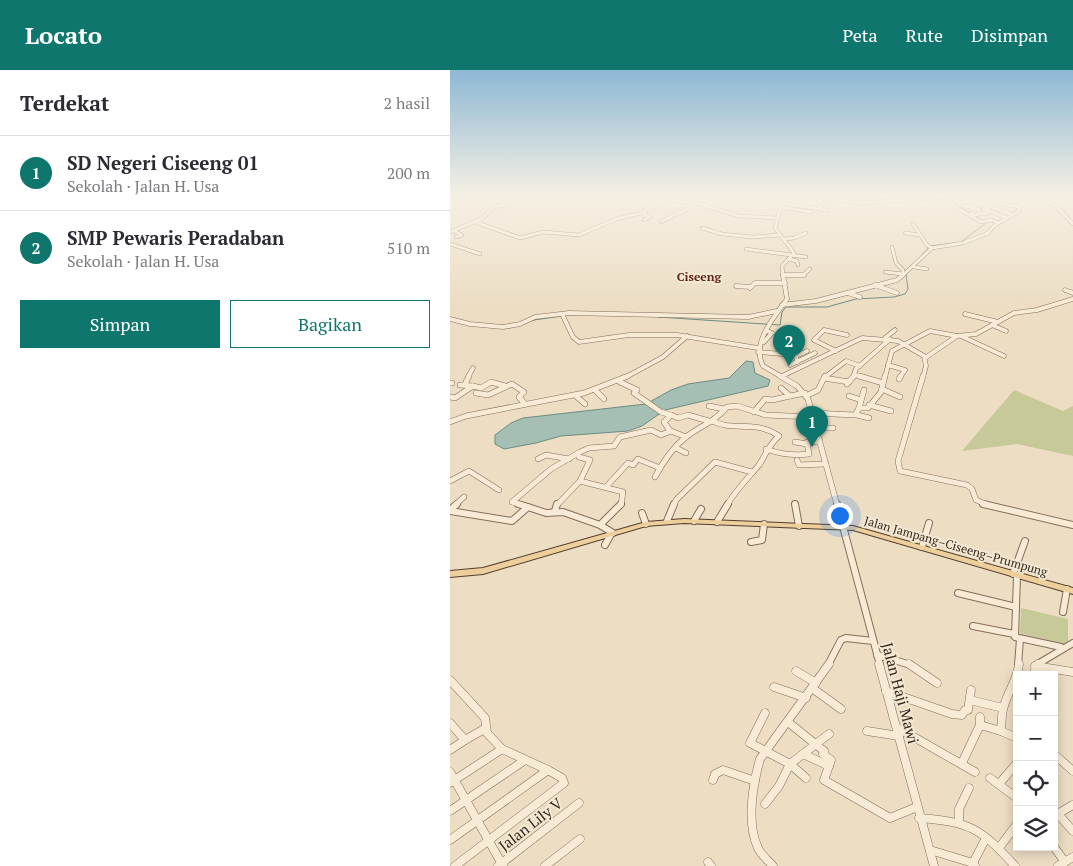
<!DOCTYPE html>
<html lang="id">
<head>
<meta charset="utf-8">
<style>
	:root { --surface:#fff; --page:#f2f2f3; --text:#2b2b33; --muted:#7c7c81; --line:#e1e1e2; --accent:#0f766e }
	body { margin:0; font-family:"PT Serif",serif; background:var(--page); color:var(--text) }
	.controls { position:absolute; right:15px; bottom:15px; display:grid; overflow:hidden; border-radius:0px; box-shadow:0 2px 12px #0003 }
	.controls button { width:45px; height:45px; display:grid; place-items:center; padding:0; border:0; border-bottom:1px solid var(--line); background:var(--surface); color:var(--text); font:25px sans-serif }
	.you { position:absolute; left:389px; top:445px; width:18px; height:18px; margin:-12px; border:4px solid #fff; border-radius:50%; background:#1a73e8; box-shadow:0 0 0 8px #1a73e833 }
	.badge { display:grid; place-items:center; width:32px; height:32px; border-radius:50%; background:var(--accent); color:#fff; font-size:16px; font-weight:700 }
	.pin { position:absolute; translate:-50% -41px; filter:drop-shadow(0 1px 2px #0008) }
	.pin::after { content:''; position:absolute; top:26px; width:18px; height:15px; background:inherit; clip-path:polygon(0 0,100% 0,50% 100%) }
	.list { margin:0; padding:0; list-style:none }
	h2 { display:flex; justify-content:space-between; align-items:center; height:65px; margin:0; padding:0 20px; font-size:21px }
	h2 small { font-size:16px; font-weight:400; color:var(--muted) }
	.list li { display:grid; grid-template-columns:32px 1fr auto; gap:15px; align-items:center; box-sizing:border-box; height:75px; padding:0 20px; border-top:1px solid var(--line) }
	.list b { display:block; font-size:19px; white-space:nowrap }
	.list p { margin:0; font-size:16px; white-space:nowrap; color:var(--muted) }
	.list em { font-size:16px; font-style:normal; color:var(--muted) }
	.actions { display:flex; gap:10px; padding:15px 20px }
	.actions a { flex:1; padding:11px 0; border:1px solid var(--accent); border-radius:0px; text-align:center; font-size:18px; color:var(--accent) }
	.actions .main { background:var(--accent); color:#fff }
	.icon { flex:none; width:28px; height:28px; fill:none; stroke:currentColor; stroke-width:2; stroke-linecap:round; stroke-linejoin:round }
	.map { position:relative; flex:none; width:623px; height:796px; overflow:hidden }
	header { display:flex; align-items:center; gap:30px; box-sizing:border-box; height:70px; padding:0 25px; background:var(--accent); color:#fff }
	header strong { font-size:24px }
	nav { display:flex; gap:28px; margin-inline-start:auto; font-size:18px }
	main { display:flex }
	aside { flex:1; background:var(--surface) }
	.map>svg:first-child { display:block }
	.green { fill:#c7c998 }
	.water { fill:#a5bfb5; stroke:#6c8c82 }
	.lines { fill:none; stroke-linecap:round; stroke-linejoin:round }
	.stream { stroke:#6c8c82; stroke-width:1 }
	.minor-far4-casing { stroke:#856e5b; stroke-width:4 }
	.minor-far3-casing { stroke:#856e5b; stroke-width:5 }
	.minor-far2-casing { stroke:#856e5b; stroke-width:6 }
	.minor-far1-casing { stroke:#856e5b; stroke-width:8 }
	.minor-casing { stroke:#856e5b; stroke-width:9 }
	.major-casing { stroke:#533d2f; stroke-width:2 }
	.minor-far4 { stroke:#f7ebd6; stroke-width:3 }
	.minor-far3 { stroke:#f7ebd6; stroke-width:4 }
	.minor-far2 { stroke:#f7ebd6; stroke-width:5 }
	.minor-far1 { stroke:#f7ebd6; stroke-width:6 }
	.minor { stroke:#f7ebd6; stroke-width:8 }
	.major { fill:#edcf9c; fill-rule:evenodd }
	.labels { text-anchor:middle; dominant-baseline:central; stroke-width:4; stroke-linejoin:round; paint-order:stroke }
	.far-quarter-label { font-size:12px; font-weight:bold; fill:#602920; stroke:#f3e8d2 }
	.street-label { font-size:12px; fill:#36281e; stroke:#f3e8d2 }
	.near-street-label { font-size:15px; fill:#36281e; stroke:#f3e8d2 }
</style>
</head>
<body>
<header>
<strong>Locato</strong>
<nav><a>Peta</a><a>Rute</a><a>Disimpan</a></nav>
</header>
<main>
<aside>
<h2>Terdekat<small>2 hasil</small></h2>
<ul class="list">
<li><span class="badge">1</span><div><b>SD Negeri Ciseeng 01</b><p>Sekolah · Jalan H. Usa</p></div><em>200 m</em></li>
<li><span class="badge">2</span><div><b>SMP Pewaris Peradaban</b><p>Sekolah · Jalan H. Usa</p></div><em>510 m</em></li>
</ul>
<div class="actions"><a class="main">Simpan</a><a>Bagikan</a></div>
</aside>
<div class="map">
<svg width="623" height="796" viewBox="0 0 623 796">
	<rect width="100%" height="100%" fill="#ecddc3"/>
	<g class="green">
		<path d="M564 320 613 341 623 336V386L567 374 512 381Z"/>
		<path d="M571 538 618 549V575L570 563Z"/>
	</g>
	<path class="water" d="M296 291 303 292 305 303 320 310 318 316 215 340 192 356 178 361 111 366 86 373 54 379 45 374V365L61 353 73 348 196 334 221 320 238 314 279 308Z"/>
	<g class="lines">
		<g class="stream">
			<path d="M520 143 502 131 504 128 532 126"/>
			<path d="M525 146 532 151"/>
			<path d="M470 187 480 176 511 172 536 153"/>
			<path d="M208 247 330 255 332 242 336 237H377L406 229 444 227 455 224 458 219 456 204"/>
			<path d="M60 258 84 250 119 245"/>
		</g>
		<g class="minor-far4-casing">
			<g id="minor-far4">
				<path d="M303 124 331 135"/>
				<path d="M336 124 411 133 541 124"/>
				<path d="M598 124 596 132 605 135 623 154"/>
				<path d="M601 124 623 127"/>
				<path d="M553 125 547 126 572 133"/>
				<path d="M556 126 576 130"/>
				<path d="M246 133 289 146 327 148"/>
				<path d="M332 133 376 140"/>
				<path d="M547 133 569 137"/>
				<path d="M514 136 521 137"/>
				<path d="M330 137 361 142"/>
				<path d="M369 138 377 132 378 125 374 124"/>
				<path d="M539 138 533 139 557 148"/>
				<path d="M509 139 531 152 542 150 548 153"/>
				<path d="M528 142 529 139 522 138 528 132 563 145"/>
				<path d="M521 143 524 145 538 143"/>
				<path d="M192 144 200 147 194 150"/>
				<path d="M25 152 70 168 93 162 129 165 166 149 196 142 195 140 232 124"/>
				<path d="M211 152C223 145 233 143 244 134L220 130"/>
				<path d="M463 154 477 175 482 178"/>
				<path d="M252 158 272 164 302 167 330 165"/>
				<path d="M4 161 12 165 6 167"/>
				<path d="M0 162 33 148 42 138 56 134 63 128 74 124"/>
				<path d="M455 163 470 165"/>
				<path d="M333 169 344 168 356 163"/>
				<path d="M0 174 30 184"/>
				<path d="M442 177 446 193 453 200V205"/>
				<path d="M296 179 356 187"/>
				<path d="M339 189 347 191 348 195"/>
				<path d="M464 197 477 199"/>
				<path d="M435 202 453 204"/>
				<path d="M333 205H353L360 199"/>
				<path d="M333 206 332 196 344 183 325 158 334 124"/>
				<path d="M452 206 482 178 513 173 538 163 545 155 568 142 572 133 584 124"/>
			</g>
		</g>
		<g class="minor-far3-casing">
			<g id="minor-far3">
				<path d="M333 205H354"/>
				<path d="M425 215 447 223"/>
				<path d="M286 216 300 217"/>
				<path d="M300 218 305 213H335"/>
				<path d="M615 220 623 223"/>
				<path d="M398 223 410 227"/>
				<path d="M332 235 366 231 447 210 453 205"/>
				<path d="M515 244 548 252"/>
				<path d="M113 246 123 267 129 272 179 265H227L308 278"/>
				<path d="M0 249 20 254 53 257 70 254 85 247 119 243 298 247 327 241"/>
				<path d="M542 255 556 261"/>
				<path d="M511 266 554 286"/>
				<path d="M435 268 445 260"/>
				<path d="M314 272 322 263 317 261"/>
				<path d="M386 281 364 270 374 260 397 265"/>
				<path d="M308 282 343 285 346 286 347 292"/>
				<path d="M346 286 357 281"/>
				<path d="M475 288 507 266"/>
				<path d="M340 295 365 283"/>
				<path d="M438 295 455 300 450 307"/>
				<path d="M405 305 414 307"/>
				<path d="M332 306 412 268 448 271 474 286 476 296 473 307"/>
				<path d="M18 307 23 298"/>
				<path d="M176 307 213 287 237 266"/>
				<path d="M332 307 313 296C301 272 324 248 337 229L333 205"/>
				<path d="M375 307 396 291 410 296"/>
				<path d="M403 307 406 299 440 269"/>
				<path d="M435 307 442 281 480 261 507 266 526 264 564 243 587 240 623 229"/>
			</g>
		</g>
		<g class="minor-far2-casing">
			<g id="minor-far2">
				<path d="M330 306 347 316 358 329 387 435"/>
				<path d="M409 306 433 313"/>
				<path d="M473 306 448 391 450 401 517 415 522 419 526 430 538 435"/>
				<path d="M374 308 399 312"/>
				<path d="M449 309 451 306"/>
				<path d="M170 312 187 320 184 323 211 342 221 345 214 352 220 361"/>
				<path d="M0 313H2"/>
				<path d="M15 314 19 306"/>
				<path d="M397 314 404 306"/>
				<path d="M23 316 31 318 41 312 55 316"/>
				<path d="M331 318 340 326 355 323"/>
				<path d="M432 319 450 327"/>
				<path d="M145 320 154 329"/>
				<path d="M26 323 38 325 62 314 74 322 69 327 75 334"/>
				<path d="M126 326 135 334"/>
				<path d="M356 326 368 320 375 306"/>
				<path d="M399 326 411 330"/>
				<path d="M0 327 5 328 23 316 10 315"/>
				<path d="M419 335 441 341"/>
				<path d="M259 336 274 339"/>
				<path d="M409 338 414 320"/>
				<path d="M304 342 315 329 322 330 340 326"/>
				<path d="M362 343 405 345 409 338H418L431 322 435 306"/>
				<path d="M221 345 228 348 238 345 262 352"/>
				<path d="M407 345 419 348"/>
				<path d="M263 351C281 362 305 349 329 366 317 377 317 383 309 395 298 408 286 420 277 435"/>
				<path d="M0 352 16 346 134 323 178 306"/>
				<path d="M367 358H383"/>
				<path d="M345 372 357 374"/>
				<path d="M226 378 236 383"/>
				<path d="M316 379C330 384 345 386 359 384L357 372 370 371"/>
				<path d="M88 389 96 385 119 389"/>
				<path d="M347 390 349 395 376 394"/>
				<path d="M205 407C213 392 223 377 236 367 252 355 263 353 277 337L287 336 316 345 363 347"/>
				<path d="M0 411 19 401 49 420"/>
				<path d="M130 411 173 422 171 435"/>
				<path d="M156 417 178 393 183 395 188 389 210 398"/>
				<path d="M5 435 14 427"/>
				<path d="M72 435 62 432 101 399 130 382 139 378 164 376 170 367 201 360 211 365 221 361 236 367"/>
				<path d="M107 435 130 411 140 390 129 387"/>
				<path d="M224 435 226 430 265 392 302 402"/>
			</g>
		</g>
		<g class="minor-far1-casing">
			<g id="minor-far1">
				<path d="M68 434 78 437"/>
				<path d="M345 434 349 456"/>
				<path d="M387 434 430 595"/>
				<path d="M533 434 623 455"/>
				<path d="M0 440 7 434"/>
				<path d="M0 441 62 451 78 437 96 443 113 442 150 455 163 463"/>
				<path d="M105 441 107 434"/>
				<path d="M192 443 196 454"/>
				<path d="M217 451 224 434"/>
				<path d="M244 451 251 439"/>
				<path d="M267 452 278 434"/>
				<path d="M150 455 171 434"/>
				<path d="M301 472 312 470 314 454"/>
				<path d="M155 475 161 464"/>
				<path d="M472 477 479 453"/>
				<path d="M563 504 575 471"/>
				<path d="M567 505 565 567 611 577"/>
				<path d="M508 523 566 537"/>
				<path d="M613 542 617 519"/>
				<path d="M523 556 564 564"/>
				<path d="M427 585 461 595"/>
				<path d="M378 595 391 570 396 568 423 571"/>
				<path d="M568 595 570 569"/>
				<path d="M586 595 623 573"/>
			</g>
		</g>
		<g class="minor-casing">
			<g id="minor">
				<path d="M429 594 484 796"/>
				<path d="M459 594 487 613"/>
				<path d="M585 596 623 602"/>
				<path d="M346 601 366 613"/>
				<path d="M583 605 588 594"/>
				<path d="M0 610 35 648 37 663 52 679 98 700 112 708 114 713 5 796"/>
				<path d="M324 617 356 628"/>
				<path d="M362 618 391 639"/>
				<path d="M436 621 502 644 512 645 515 640H518L521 620"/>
				<path d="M520 630 553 638"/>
				<path d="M315 643 300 673 340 694 356 708"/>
				<path d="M338 652 374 681 373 684 381 690 374 710 440 748 467 737"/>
				<path d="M0 653 15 670 0 680"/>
				<path d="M530 655 551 661"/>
				<path d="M448 658 525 702"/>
				<path d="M417 661 449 666"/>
				<path d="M567 668 551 661C552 653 551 644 554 636 558 622 568 608 569 594"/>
				<path d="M15 670 36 658"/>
				<path d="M353 684 379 696"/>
				<path d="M604 684 623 701"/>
				<path d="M512 693 530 655V647"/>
				<path d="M0 702 53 796"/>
				<path d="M540 708 567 728"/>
				<path d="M263 710 265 704 273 700 305 711"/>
				<path d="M0 713 52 679"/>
				<path d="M549 714 567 693"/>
				<path d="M315 734 329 716 340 694 379 664"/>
				<path d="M0 741 75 690"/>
				<path d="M608 744 623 761"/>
				<path d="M604 746 623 735"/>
				<path d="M469 748C521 752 530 758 565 796"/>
				<path d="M509 752V739L519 718"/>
				<path d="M0 770 98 700"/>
				<path d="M604 777 615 792"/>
				<path d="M549 778 567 754"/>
				<path d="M480 780 523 793 525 796"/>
				<path d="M258 792 261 796"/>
				<path d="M523 793 536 768"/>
				<path d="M48 796 129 733"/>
				<path d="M95 796 130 769"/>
				<path d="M323 796C318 790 311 785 308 778 296 753 303 714 310 689L379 594"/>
				<path d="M608 796 623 787"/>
			</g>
		</g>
		<g class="major-casing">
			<path id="major" d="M234 449 403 456 623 518V524L403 460 234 453 196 456 33 504 0 507V501L33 498 196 452Z"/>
		</g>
		<use href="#minor-far4" class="minor-far4"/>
		<use href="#minor-far3" class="minor-far3"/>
		<use href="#minor-far2" class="minor-far2"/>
		<use href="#minor-far1" class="minor-far1"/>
		<use href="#minor" class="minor"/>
		<use href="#major" class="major"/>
	</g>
	<linearGradient id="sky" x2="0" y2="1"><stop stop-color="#8db8d4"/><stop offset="0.53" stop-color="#f6f0e4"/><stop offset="1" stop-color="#f6f0e4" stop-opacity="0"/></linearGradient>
	<rect width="623" height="236" fill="url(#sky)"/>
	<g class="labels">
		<g class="far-quarter-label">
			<text x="249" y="206">Ciseeng</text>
		</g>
		<g class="street-label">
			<text transform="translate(506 476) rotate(16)">Jalan Jampang–Ciseeng–Prumpung</text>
		</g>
		<g class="near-street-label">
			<text transform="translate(451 623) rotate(75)">Jalan Haji Mawi</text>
			<text transform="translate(80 754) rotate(-38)">Jalan Lily V</text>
		</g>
	</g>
</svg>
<div class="controls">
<button>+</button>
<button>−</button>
<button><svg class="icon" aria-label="locate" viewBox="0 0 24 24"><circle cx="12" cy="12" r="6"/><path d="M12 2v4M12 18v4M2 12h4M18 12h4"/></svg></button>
<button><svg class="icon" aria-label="layers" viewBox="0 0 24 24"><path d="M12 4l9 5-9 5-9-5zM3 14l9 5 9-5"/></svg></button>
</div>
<div class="you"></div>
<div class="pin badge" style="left:362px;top:377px">1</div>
<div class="pin badge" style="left:339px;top:296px">2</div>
</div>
</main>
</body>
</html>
